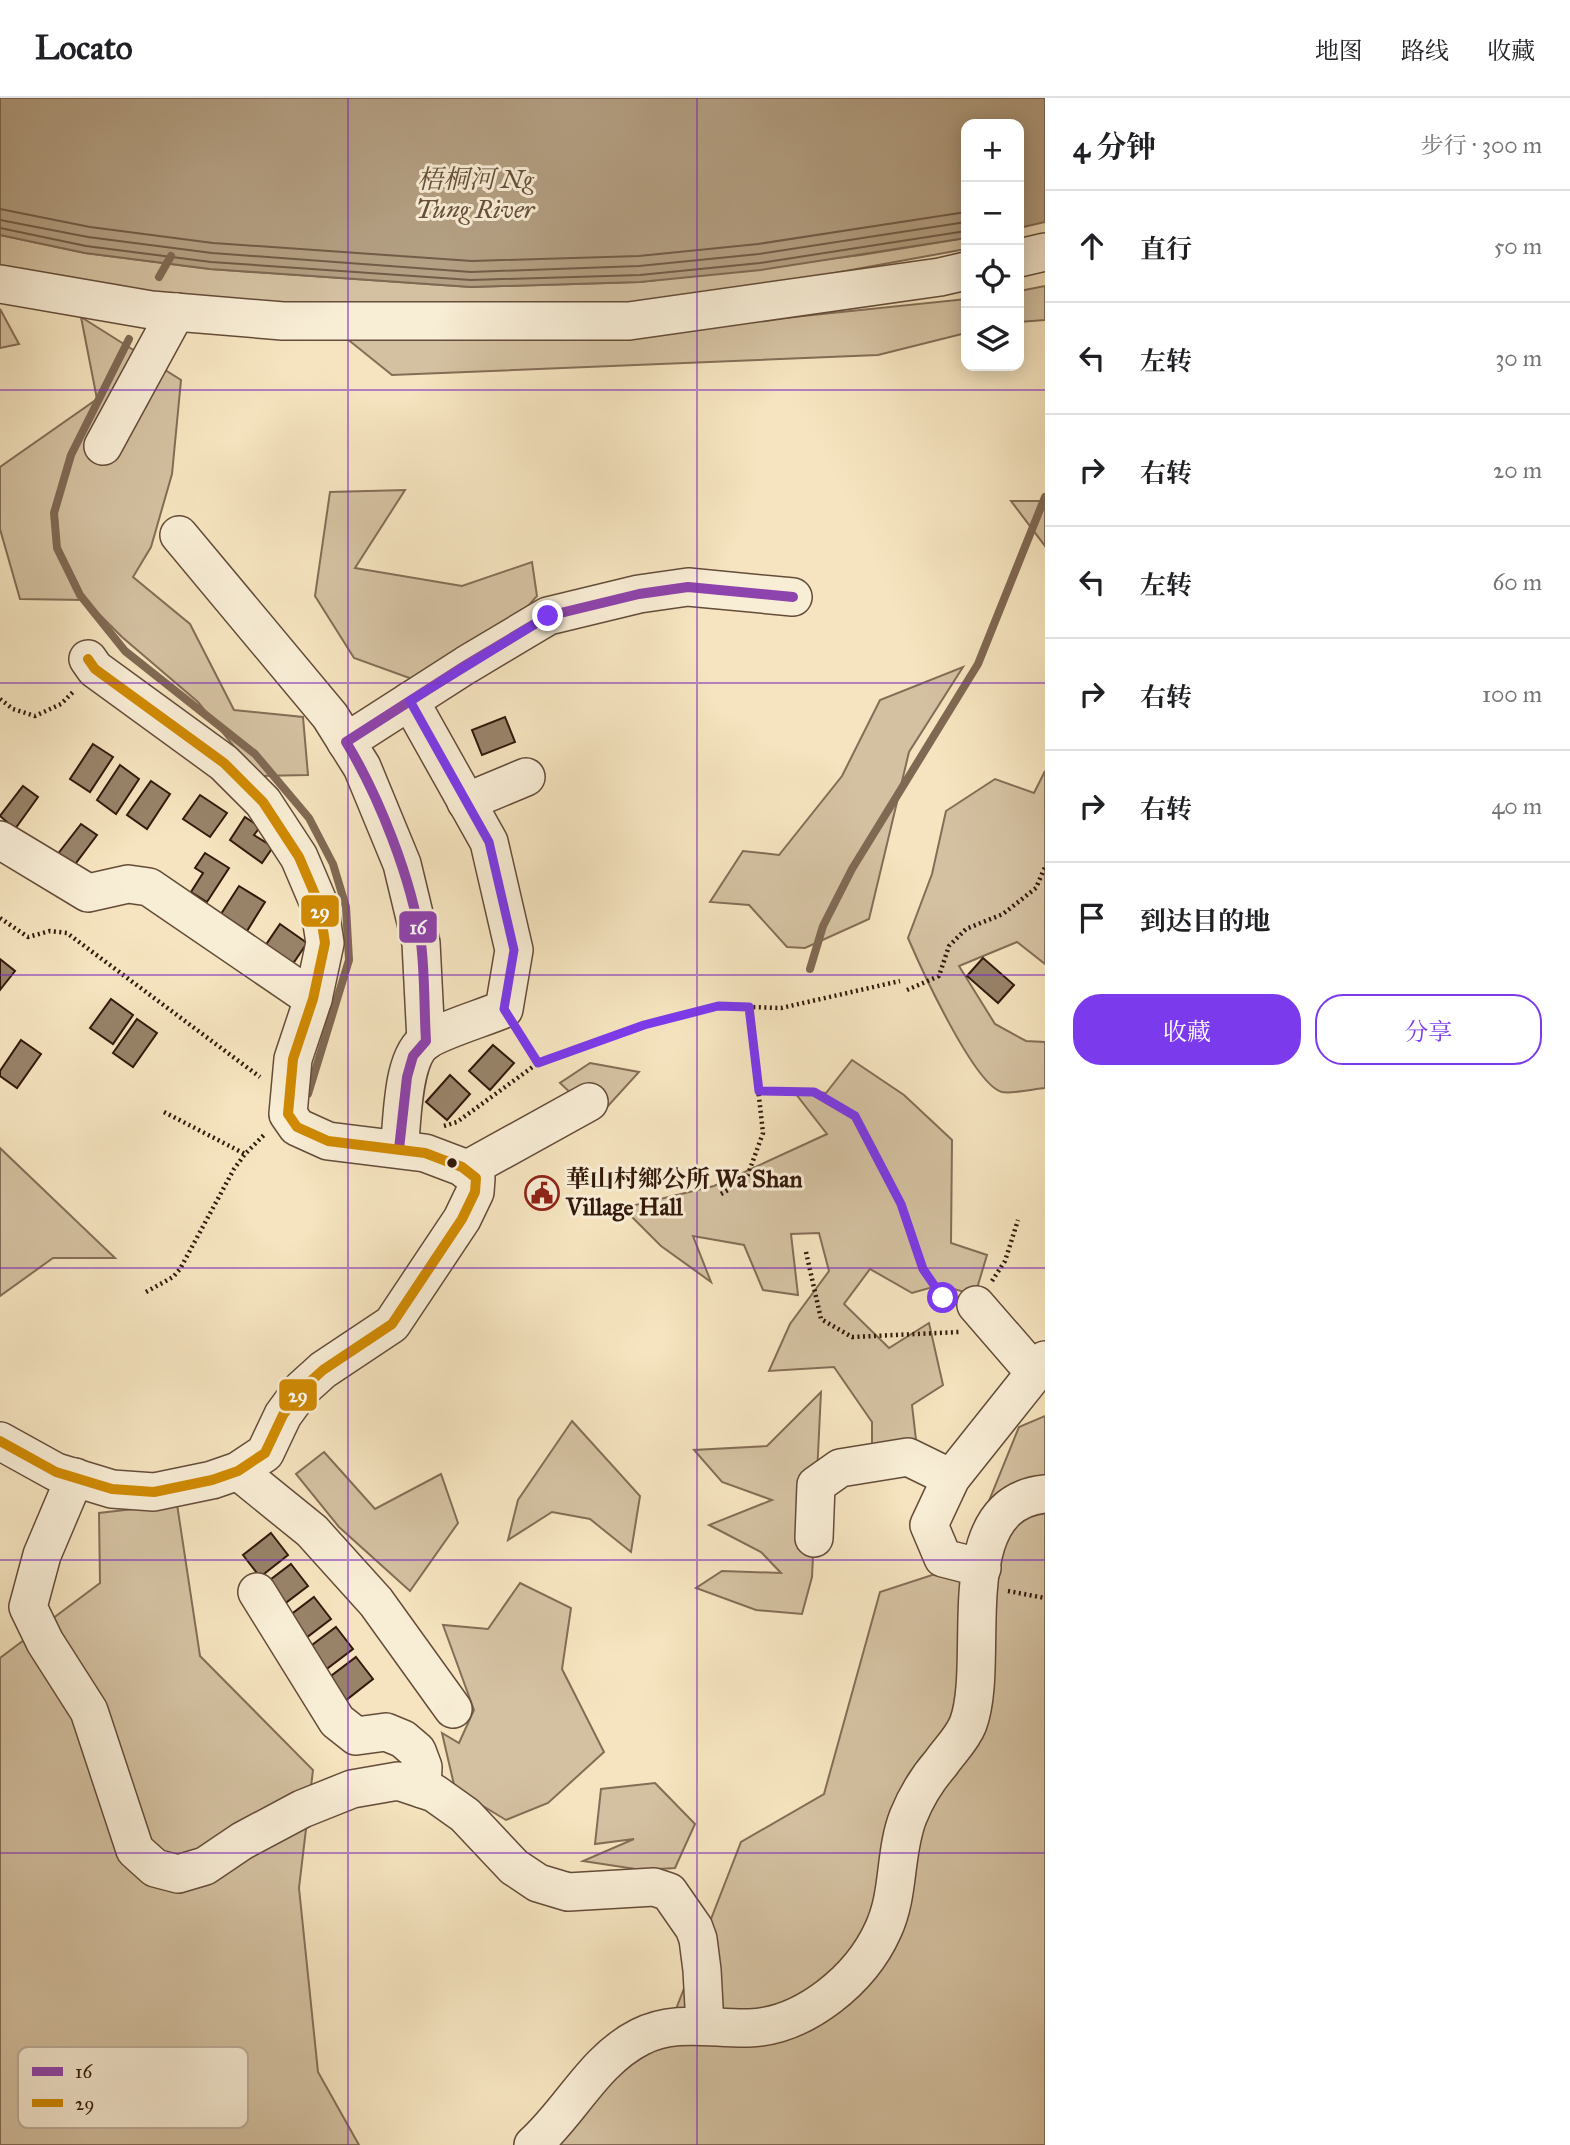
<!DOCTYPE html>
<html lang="zh">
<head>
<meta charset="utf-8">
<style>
	:root { --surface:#fff; --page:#f6f6f6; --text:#202124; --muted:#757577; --line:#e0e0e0; --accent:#7c3aed }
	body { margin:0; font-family:"IM FELL Great Primer","Noto Serif SC",serif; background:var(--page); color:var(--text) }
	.controls { position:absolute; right:21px; top:21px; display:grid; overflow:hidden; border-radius:14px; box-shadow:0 4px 18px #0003 }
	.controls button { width:63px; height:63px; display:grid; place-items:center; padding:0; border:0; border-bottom:2px solid var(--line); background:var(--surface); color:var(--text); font:35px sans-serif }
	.stop { position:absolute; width:21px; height:21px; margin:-16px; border:5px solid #7c3aed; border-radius:50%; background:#fff }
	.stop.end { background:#7c3aed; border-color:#fff; box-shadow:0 2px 7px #0008 }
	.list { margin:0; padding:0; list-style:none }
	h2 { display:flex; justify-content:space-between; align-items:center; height:91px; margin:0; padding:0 28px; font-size:30px }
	h2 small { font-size:23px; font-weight:400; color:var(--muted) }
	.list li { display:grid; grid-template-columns:46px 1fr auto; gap:21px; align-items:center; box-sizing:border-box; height:112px; padding:0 28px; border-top:2px solid var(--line) }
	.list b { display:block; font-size:26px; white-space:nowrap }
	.list em { font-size:23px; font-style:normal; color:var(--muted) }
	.actions { display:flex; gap:14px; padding:21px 28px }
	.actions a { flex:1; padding:16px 0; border:2px solid var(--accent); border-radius:28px; text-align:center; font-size:24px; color:var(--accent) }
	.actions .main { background:var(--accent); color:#fff }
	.icon { flex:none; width:38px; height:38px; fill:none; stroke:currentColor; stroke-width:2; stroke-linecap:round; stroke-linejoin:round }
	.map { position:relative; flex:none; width:1045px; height:2047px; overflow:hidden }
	header { display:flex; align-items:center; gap:42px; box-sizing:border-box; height:98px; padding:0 35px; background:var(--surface); border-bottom:2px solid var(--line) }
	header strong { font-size:33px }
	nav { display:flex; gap:38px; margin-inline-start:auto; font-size:24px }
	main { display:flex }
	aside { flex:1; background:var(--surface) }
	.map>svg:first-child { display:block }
	.green { fill:#d4c1a1; stroke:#846d56; stroke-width:2 }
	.water { fill:#b39f82; stroke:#806953; stroke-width:2 }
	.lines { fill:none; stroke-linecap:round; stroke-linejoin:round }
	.shore { stroke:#735c47; stroke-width:2 }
	.stream { stroke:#806953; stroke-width:8 }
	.building { fill:#988369; stroke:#33190c; stroke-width:2 }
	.minor-casing { stroke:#644c39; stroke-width:40 }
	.path { stroke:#33190c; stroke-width:4.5; stroke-dasharray:2 3.5; stroke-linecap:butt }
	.minor { stroke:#f8edd5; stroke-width:37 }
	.bus-1-casing { stroke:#f8edd5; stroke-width:16 }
	.bus-2-casing { stroke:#f8edd5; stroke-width:16 }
	.bus-1 { stroke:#8e44ad; stroke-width:10 }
	.bus-2 { stroke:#d08a02; stroke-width:10 }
	.route { stroke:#7c3aed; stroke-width:9 }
	.grid { fill:none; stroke:#7b2cbf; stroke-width:2; stroke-opacity:0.55 }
	.bus-dot { fill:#33190c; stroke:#f8edd5; stroke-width:2.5 }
	.labels { text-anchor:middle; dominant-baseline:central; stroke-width:6; stroke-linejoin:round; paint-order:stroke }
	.poi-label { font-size:24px; font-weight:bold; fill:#33190c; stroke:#f8edd5; text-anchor:start }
	.water-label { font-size:26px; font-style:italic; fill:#664f3b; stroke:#f8edd5 }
	.key { fill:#f8edd5; stroke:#bdad99; stroke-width:2 }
	.key-label { font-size:19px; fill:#33190c }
	.line-badge { stroke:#f8edd5; stroke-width:2.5 }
	.badge-label { font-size:19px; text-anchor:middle; font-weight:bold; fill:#fff }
</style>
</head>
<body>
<header>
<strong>Locato</strong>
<nav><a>地图</a><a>路线</a><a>收藏</a></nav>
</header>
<main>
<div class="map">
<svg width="1045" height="2047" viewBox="0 0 1045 2047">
	<rect width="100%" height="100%" fill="#f5e4bf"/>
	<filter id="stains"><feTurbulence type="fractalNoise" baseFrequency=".00286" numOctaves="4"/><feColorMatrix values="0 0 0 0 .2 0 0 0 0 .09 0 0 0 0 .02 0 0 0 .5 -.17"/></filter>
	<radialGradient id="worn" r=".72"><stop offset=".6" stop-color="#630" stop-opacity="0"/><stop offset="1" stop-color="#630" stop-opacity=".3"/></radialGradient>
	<g class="green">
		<path d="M0 137 85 155 210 171 471 189 640 184 861 157 966 140V151L637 211 271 215 0 176Z"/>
		<path d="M1045 188V222L1019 224V193Z"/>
		<path d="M966 201V235L878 257 392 277 346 240 697 229Z"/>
		<path d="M0 211 19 246 0 250Z"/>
		<path d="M81 219 181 282 172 376 151 449 133 479 190 526 234 612 303 619 308 677 258 678 198 604 122 539 85 502 20 501 0 431V369L97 301Z"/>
		<path d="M405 392 355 470 462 488 532 464 537 498 451 595 354 560 315 498 330 394Z"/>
		<path d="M1011 403H1045V448Z"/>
		<path d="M963 569 909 654 869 821 805 850 787 849 749 807 710 804 743 753 779 757 842 678 880 602Z"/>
		<path d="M1045 673V866L1017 844 959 868 995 926 1026 943 1045 944V990C1034 991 1012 996 1002 994 974 987 920 868 908 840L932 776 946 713 995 681 1034 695Z"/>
		<path d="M852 962 904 997 952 1042 951 1145 987 1157 975 1197 940 1187 912 1195 870 1171 844 1206 889 1250 929 1225 943 1287 912 1307 919 1368 872 1365V1324L834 1269 769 1273 790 1226 829 1173 819 1135 791 1136 798 1197 763 1192 744 1147 693 1138 711 1184 661 1148 623 1110 714 1088 827 1036 792 991 826 995Z"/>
		<path d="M590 965 639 974 597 1020 560 985Z"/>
		<path d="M0 1050 115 1160H53L0 1198Z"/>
		<path d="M821 1294 812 1479 802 1516 756 1512 696 1490 722 1473 781 1475 761 1454 709 1427 772 1402 722 1384 694 1352 767 1348Z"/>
		<path d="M1045 1318V2047H519L676 1911 741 1744 824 1696 880 1494 963 1467 1019 1329Z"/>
		<path d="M572 1323 640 1398 631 1454 590 1421 552 1414 508 1442 518 1402Z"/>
		<path d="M324 1354 375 1411 441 1376 458 1425 410 1493 339 1429 296 1376Z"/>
		<path d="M177 1406 200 1558 313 1672 299 1790 318 1974 359 2047H0V1560L100 1485 99 1415Z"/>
		<path d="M520 1485 571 1510 562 1571 604 1654 548 1705 506 1722 455 1691 442 1635 459 1645 474 1612 443 1527 488 1531Z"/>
		<path d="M655 1685 695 1726 675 1770 642 1772 583 1763 634 1741 595 1746 601 1691Z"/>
	</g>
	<path class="water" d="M0 0H1045V124L1019 130V26H966V140L761 172 640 184 471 189 210 171 85 155 0 137Z"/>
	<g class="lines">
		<g class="shore">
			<path d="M0 111 90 129 213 145 472 163 639 158 758 146 966 114"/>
			<path d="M0 122 88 139 212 155 471 174 639 168 759 156 966 124"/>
			<path d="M0 130 86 148 211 164 471 182 640 177 760 165 966 133"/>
		</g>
		<g class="stream">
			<path d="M159 179 171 158"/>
			<path d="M129 241 71 357 54 415 57 450 80 497 125 553 255 656 309 720 333 766 346 809 349 862 308 996"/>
			<path d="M810 871 823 828 852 771 978 566 1045 399"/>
		</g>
	</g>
	<g class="building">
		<path d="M505 619 515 644 482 657 472 632Z"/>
		<path d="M93 646 113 659 90 694 70 681Z"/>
		<path d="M120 667 139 681 116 716 97 702Z"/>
		<path d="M151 683 170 696 147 731 127 717Z"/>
		<path d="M23 688 38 699 15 731 0 718Z"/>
		<path d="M200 697 227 715 210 739 183 721Z"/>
		<path d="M245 719 260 729 254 737 273 749 262 765 230 742Z"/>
		<path d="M81 726 97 737 73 769 57 757Z"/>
		<path d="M205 755 229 770 207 804 191 794 203 775 195 770Z"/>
		<path d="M239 788 265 804 247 833 221 816Z"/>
		<path d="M280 826 307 845 290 870 263 851Z"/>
		<path d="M983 860 1014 887 998 905 967 878Z"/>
		<path d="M0 861 15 873 0 892Z"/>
		<path d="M111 901 133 917 113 946 90 930Z"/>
		<path d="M137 921 157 935 133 969 113 955Z"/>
		<path d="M21 942 41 956 17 990 0 978V973Z"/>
		<path d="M493 947 514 965 490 992 469 973Z"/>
		<path d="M450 977 470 996 447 1022 426 1004Z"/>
		<path d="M271 1435 288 1457 260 1479 243 1457Z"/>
		<path d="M291 1466 308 1488 279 1510 262 1488Z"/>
		<path d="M314 1499 331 1521 302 1543 285 1521Z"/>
		<path d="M336 1529 353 1551 324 1573 308 1550Z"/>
		<path d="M356 1559 373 1581 345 1603 327 1581Z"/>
	</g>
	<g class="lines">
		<g class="minor-casing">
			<g id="minor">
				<path d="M1019 160 1045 154"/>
				<path d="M0 186 151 212 283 223H629L940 179 966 173"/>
				<path d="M103 348 176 214"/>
				<path d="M179 437 330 618 362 669 402 766 421 845 426 943"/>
				<path d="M346 644 466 567 548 518 639 496 688 489 793 499"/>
				<path d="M466 704 526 679"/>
				<path d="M0 742 88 795 128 786 149 789 313 901"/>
				<path d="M399 1051C403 1023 401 958 427 942 445 931 483 920 504 911L514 852 489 744 410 603"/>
				<path d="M466 1072 589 1004"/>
				<path d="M976 1207 1035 1275"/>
				<path d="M0 1343 56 1374 112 1391 154 1394 212 1382 238 1373 265 1355 283 1317 302 1291 323 1272 392 1226 462 1121 475 1094 476 1080 462 1069 425 1055 328 1043 297 1029 288 1016 293 961 313 901 325 845 319 806 299 759 263 704 224 665 95 571 88 561"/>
				<path d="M238 1373 312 1433 376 1504 453 1611"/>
				<path d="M75 1379 42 1457 28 1509 45 1544 89 1613 135 1752 155 1770 178 1776 205 1768 242 1743 302 1711 352 1691 398 1683 434 1695 465 1717 514 1769 538 1785 568 1794 654 1789 669 1794 694 1830 698 1841 702 1872 705 1927"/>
				<path d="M814 1440 816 1387 840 1370 908 1359 951 1380"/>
				<path d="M982 1470 943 1460 929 1427 951 1380 1045 1262"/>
				<path d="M257 1494 337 1623 356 1638 386 1634 403 1641 417 1653 423 1669 422 1691"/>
				<path d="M533 2047C571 2013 594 1962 640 1939 675 1921 712 1931 749 1930 805 1928 861 1881 883 1832 900 1796 894 1755 908 1719 916 1699 927 1681 941 1665 950 1652 962 1641 968 1626 992 1562 946 1406 1045 1396"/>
			</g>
		</g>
		<g class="path">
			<path d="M0 601 13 611 35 618 61 606 75 592"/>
			<path d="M0 820 28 839 50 833 67 835 260 979"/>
			<path d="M907 892 939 878 949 848 966 831 1003 816 1036 790 1045 769"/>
			<path d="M520 936 538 965 644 927 718 908 781 910 900 883"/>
			<path d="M759 993 814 994 855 1018 901 1106 923 1171 943 1200 947 1201"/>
			<path d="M164 1014 245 1056"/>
			<path d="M444 1028 457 1024 538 965"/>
			<path d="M721 1096 746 1082 763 1035 749 909"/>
			<path d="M806 1154 821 1221 852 1239 959 1234"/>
			<path d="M992 1183 1005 1163 1018 1122"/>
			<path d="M146 1194 173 1179 180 1171 234 1071 245 1056 266 1035"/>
			<path d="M1008 1493 1045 1500"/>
		</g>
		<use href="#minor" class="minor"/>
		<g class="bus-1-casing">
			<path id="bus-1" d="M399 1051 407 979 413 958 426 943C424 911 425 877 421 845 412 782 379 698 346 644L466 567 548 518 639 496 688 489 793 499"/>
		</g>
		<g class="bus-2-casing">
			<path id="bus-2" d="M0 1343 56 1374 112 1391 154 1394 212 1382 238 1373 265 1355 283 1317 302 1291 323 1272 392 1226 462 1121 475 1094 476 1080 462 1069 425 1055 328 1043 297 1029 288 1016 293 961 313 901 325 845 319 806 299 759 263 704 224 665 95 571 88 561"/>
		</g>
		<use href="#bus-1" class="bus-1"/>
		<use href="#bus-2" class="bus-2"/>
	</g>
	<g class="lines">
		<path class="route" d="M548 518 410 603 489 744 514 852 504 911 538 965 644 927 718 908 749 909 759 993 814 994 855 1018 901 1106 923 1171 943 1200"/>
	</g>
	<path class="grid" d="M348 0V2047M697 0V2047M0 292H1045M0 585H1045M0 877H1045M0 1170H1045M0 1462H1045M0 1755H1045"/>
	<defs>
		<g id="civic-ring" transform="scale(1.75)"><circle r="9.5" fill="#f8edd5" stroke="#8f2418" stroke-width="1.5"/><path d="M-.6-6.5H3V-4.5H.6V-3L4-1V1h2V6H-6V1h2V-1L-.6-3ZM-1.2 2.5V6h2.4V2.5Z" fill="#8f2418"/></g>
	</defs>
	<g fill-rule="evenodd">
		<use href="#civic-ring" x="542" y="1095"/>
	</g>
	<circle class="bus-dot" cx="452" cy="1065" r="6"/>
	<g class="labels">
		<g class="poi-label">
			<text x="566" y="1081">華山村鄉公所 Wa Shan<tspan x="566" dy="28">Village Hall</tspan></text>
		</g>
		<g class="water-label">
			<text x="475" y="81">梧桐河 Ng<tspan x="475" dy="30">Tung River</tspan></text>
		</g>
	</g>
	<rect x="18" y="1949" width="230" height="81" rx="10" class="key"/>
	<rect x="32" y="1969" width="31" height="9" fill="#8e44ad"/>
	<rect x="32" y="2001" width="31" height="8" fill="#d08a02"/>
	<g class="key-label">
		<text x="75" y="1980">16</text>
		<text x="75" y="2012">29</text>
	</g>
	<g class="line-badge">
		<rect x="300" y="796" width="40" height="34" rx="7" fill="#d08a02"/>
		<rect x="398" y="812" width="40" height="34" rx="7" fill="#8e44ad"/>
		<rect x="278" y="1280" width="40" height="34" rx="7" fill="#d08a02"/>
	</g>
	<g class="badge-label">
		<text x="320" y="820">29</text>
		<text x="418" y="836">16</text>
		<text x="298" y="1304">29</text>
	</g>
	<rect width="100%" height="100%" filter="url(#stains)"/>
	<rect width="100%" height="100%" fill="url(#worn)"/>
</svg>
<div class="controls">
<button>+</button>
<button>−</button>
<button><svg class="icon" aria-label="locate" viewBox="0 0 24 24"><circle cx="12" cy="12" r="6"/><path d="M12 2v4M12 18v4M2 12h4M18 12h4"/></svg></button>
<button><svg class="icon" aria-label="layers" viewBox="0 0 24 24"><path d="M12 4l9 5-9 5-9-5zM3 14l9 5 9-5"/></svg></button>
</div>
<div class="stop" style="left:943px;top:1200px"></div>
<div class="stop end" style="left:548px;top:518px"></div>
</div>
<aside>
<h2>4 分钟<small>步行 · 300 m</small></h2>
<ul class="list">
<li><svg class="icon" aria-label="ahead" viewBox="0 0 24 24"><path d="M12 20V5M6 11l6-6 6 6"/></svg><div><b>直行</b></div><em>50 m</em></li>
<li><svg class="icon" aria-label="left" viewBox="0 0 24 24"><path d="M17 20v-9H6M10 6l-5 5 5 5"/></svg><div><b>左转</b></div><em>30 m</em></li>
<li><svg class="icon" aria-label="right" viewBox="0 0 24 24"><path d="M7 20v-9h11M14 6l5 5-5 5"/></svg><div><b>右转</b></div><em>20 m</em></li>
<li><svg class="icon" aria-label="left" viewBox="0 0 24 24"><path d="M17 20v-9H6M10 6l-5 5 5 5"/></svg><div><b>左转</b></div><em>60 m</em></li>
<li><svg class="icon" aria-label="right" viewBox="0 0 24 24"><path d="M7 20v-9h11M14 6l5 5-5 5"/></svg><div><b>右转</b></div><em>100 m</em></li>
<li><svg class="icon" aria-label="right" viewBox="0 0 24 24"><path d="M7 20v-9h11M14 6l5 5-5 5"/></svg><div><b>右转</b></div><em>40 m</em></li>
<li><svg class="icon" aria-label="arrive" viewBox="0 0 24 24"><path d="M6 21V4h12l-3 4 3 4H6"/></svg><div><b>到达目的地</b></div></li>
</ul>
<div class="actions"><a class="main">收藏</a><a>分享</a></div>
</aside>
</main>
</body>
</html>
